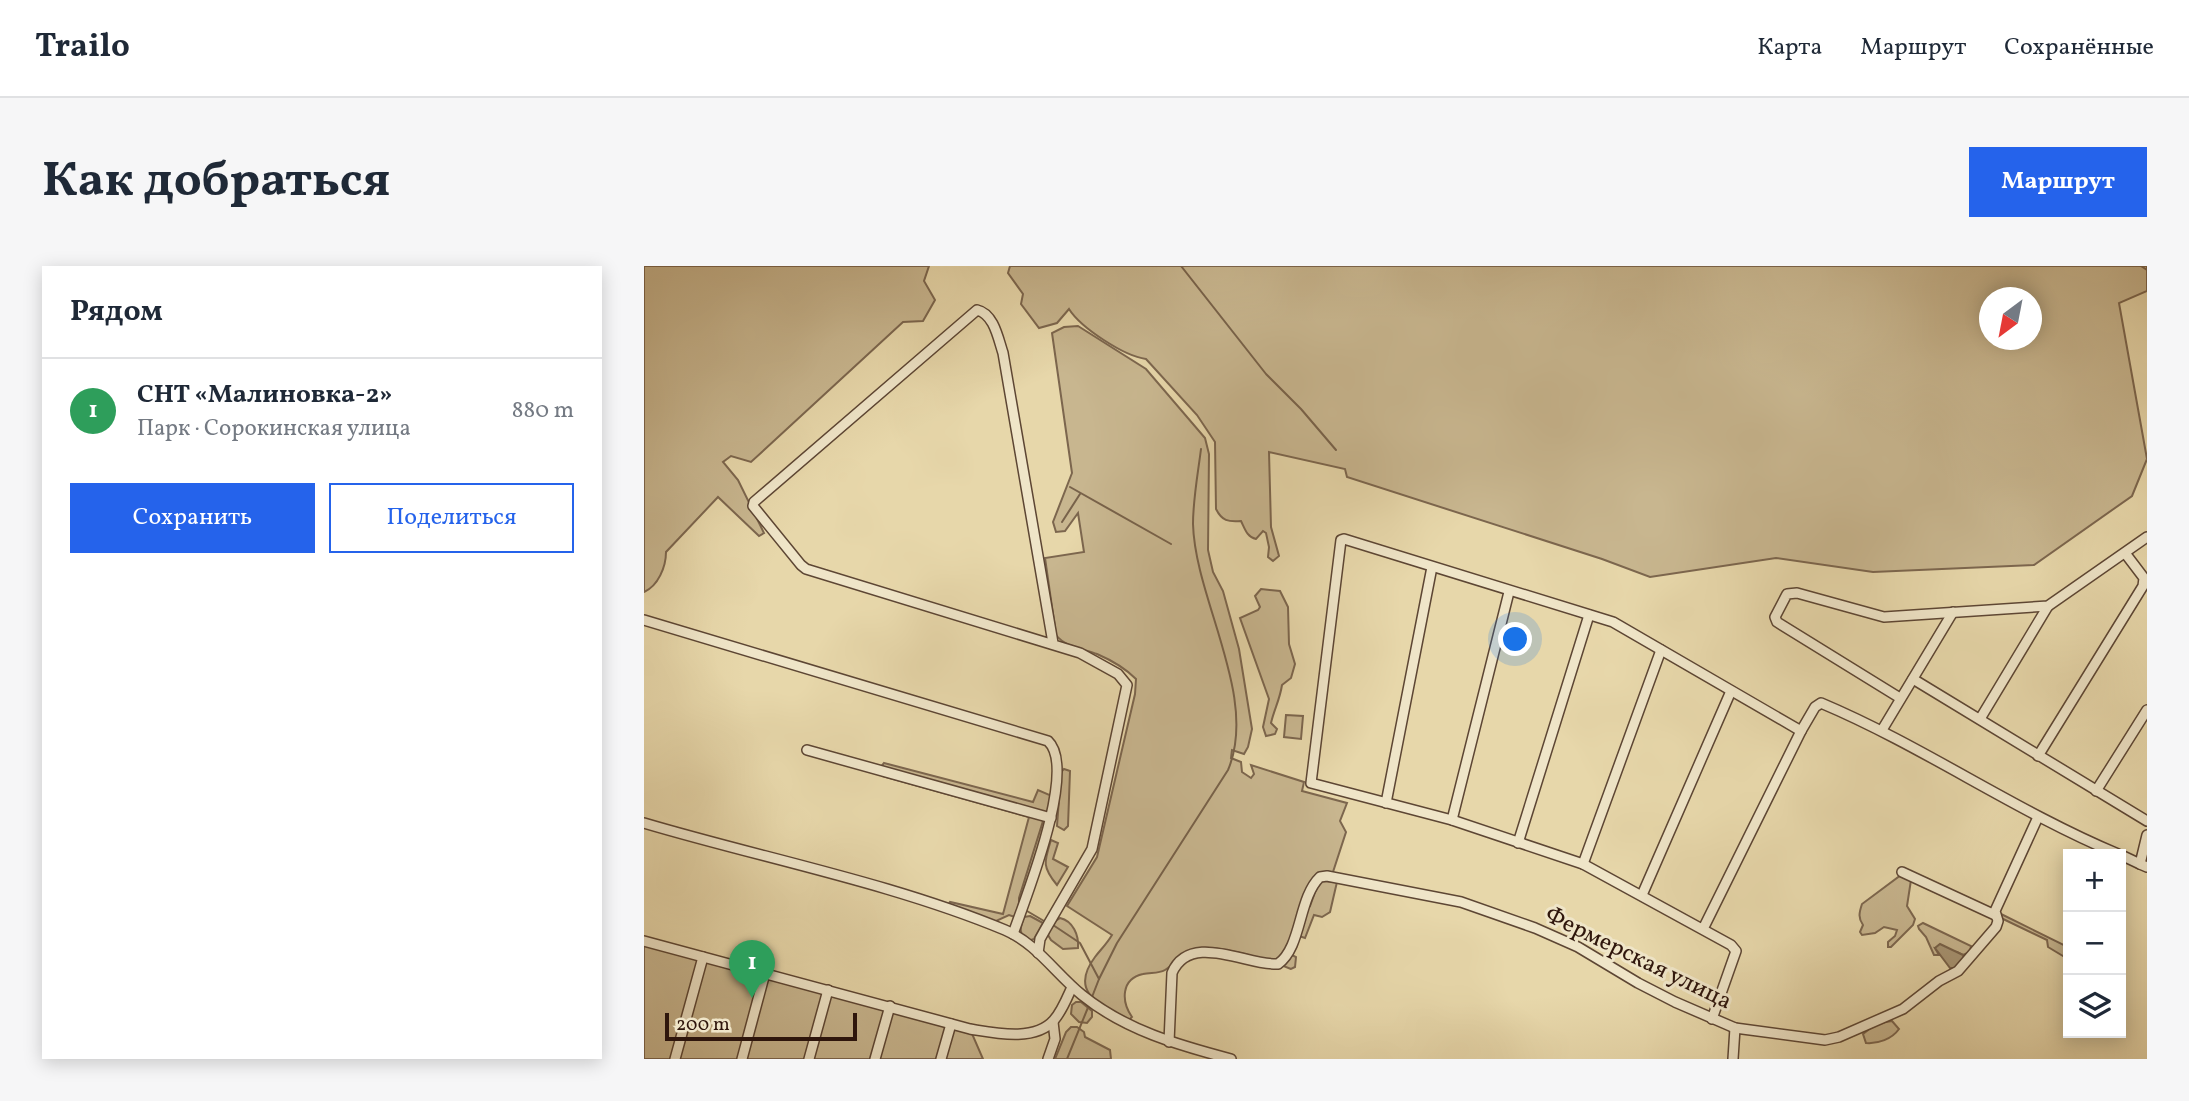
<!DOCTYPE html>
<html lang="ru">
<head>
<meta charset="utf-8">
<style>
	:root { --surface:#fff; --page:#f6f6f7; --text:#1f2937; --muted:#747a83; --line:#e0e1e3; --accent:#2563eb }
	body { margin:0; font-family:Vollkorn,serif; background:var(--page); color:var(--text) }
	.controls { position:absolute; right:21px; bottom:21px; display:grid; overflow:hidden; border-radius:0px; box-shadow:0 4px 18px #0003 }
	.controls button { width:63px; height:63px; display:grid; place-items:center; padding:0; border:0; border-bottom:2px solid var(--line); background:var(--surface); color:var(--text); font:35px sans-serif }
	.compass { position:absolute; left:1335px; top:21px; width:63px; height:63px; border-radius:50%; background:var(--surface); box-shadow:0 4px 18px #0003; rotate:212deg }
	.scale { position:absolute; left:21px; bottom:18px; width:192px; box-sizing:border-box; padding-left:7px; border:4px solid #2f160c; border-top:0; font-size:19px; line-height:24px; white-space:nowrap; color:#2f160c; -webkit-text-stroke:5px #efe5c8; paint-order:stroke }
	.you { position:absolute; left:872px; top:374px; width:24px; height:24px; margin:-18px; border:5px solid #fff; border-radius:50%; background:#1a73e8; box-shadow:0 0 0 10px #1a73e833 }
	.badge { display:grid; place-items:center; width:46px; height:46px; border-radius:50%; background:var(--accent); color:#fff; font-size:23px; font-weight:700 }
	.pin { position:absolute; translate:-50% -58px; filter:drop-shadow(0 2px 4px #0008) }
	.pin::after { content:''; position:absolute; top:37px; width:24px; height:21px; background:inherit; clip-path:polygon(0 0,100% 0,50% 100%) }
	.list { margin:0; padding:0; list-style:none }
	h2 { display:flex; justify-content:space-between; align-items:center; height:91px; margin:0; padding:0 28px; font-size:30px }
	h2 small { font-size:23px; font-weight:400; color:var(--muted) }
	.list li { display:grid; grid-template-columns:46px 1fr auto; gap:21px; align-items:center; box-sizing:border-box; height:105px; padding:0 28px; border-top:2px solid var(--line) }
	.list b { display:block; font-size:26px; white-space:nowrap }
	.list p { margin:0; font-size:23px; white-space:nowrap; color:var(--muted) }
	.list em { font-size:23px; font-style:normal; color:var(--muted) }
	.actions { display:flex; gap:14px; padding:21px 28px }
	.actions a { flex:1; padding:16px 0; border:2px solid var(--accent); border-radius:0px; text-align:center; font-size:24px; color:var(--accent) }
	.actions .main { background:var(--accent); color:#fff }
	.icon { flex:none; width:38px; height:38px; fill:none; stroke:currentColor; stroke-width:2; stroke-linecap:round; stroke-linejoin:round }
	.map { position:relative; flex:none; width:1503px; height:793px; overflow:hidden; border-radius:0px }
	header { display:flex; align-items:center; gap:42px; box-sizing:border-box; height:98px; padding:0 35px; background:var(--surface); border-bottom:2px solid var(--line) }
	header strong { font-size:33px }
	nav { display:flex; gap:38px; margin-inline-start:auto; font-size:24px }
	.intro { display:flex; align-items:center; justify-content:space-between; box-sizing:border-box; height:168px; padding:0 42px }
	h1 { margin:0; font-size:49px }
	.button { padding:18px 32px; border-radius:0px; background:var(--accent); color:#fff; font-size:24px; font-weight:700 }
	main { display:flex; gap:42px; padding:0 42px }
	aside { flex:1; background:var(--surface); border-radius:0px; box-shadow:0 4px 18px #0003 }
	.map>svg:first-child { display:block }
	.green { fill:#c8b68f; stroke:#7c664e; stroke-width:2; fill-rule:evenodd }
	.water { fill:#a89574; stroke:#78624a; stroke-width:2 }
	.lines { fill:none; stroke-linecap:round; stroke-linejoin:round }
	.stream { stroke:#78624a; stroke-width:2 }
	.minor-casing { stroke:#5d4634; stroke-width:12 }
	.minor { stroke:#efe5c8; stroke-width:9 }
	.labels { text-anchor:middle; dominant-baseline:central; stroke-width:6; stroke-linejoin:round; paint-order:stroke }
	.street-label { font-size:24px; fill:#2f160c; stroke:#efe5c8 }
</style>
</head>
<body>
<header>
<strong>Trailo</strong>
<nav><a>Карта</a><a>Маршрут</a><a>Сохранённые</a></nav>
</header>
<div class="intro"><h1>Как добраться</h1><a class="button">Маршрут</a></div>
<main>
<aside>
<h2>Рядом<small></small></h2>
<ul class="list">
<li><span class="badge" style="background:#2e9e5b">1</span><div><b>СНТ «Малиновка-2»</b><p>Парк · Сорокинская улица</p></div><em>880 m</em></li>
</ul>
<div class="actions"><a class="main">Сохранить</a><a>Поделиться</a></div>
</aside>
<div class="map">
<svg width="1503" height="793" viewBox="0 0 1503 793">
	<rect width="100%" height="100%" fill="#e7d7aa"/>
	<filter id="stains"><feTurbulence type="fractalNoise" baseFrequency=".00286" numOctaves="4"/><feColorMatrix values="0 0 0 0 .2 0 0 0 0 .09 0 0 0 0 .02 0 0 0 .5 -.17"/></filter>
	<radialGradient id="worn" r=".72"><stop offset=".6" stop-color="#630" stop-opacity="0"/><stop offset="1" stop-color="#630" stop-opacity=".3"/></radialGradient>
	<g class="green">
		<path d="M0 0H285L280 15 291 34 279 55 259 56 107 196 87 190 79 196 94 214 120 267 115 270 74 231 22 286C22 301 14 320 0 326Z"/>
		<path d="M366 0H1503V25L1475 37 1503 193 1488 230 1390 299 1229 306 1132 292 1006 311 958 293 703 211 701 203 625 186 627 261 635 290 629 295 624 291 625 281 622 267 619 265 612 273C603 271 601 263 597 255 584 256 578 255 572 243L571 176 553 149 502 93C480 90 437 62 425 43L413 57 395 62 377 38 379 28 364 7ZM1346 32H1388V74H1346Z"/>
		<path d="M434 60 502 103 561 172 565 188 564 284 569 306 579 325 595 383 608 463 604 481 600 488 588 484 587 492 597 496 598 506 607 512 610 508 607 499 660 516 658 525 703 537 696 555 702 566 688 609 681 607 658 638 666 640 674 618 678 615 693 616 686 646 678 651 670 649 661 672 649 668 642 686 652 691 651 701 647 703C628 695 571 677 552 683 540 687 531 698 521 704 514 708 506 706 499 708 477 713 477 735 488 751L485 754C457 739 424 727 451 691 457 683 462 679 468 669L423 640 453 591 491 428 492 413C482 403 467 394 453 388 440 383 421 381 412 369L401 292 440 286 434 247 421 265 412 266 409 256 428 207 408 67 420 61Z"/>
		<path d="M617 323 636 325 644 341 645 378 651 398 647 412 638 419C636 433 630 444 627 457L633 463 631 468 622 470 619 461 625 433 596 352 614 344 616 341 611 330Z"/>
		<path d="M642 449 659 450 657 473 640 471Z"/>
		<path d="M240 497 389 536 394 524 408 530 406 547 371 651 365 649 350 656 304 639 306 636 359 648 385 551 238 510 235 503Z"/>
		<path d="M420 503 426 505 424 560 420 564 413 560 417 506Z"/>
		<path d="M407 574 414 577 409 593 424 601 413 619C398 601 400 596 407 574Z"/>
		<path d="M1257 609 1267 614 1263 640 1271 653 1269 659 1247 681H1244V676L1251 670 1253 664 1240 661 1231 667 1218 669 1216 666 1219 659C1214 652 1215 647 1218 638Z"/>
		<path d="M1355 647 1424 681V693L1404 681 1403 674 1355 651Z"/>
		<path d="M386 650 399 657 390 673 384 675C374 667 376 662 380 651Z"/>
		<path d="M416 652C429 655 435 669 434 682L419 683 407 674 404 669C406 662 409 655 416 652Z"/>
		<path d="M1279 657 1327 680 1326 686 1319 689 1313 686 1291 682 1295 689H1290L1282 671 1275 663 1274 660Z"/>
		<path d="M0 675 326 763 339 793H0Z"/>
		<path d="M432 736H437L448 745V751L443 757 435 756 427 748 428 739Z"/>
		<path d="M1248 755 1255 763C1248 773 1234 778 1222 777L1219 768C1227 761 1237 756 1248 755Z"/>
		<path d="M427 761H433L440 766 441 771 466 784 467 793H411L422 766Z"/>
	</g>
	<path class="water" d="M1296 678 1319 689 1320 693 1311 702H1306L1291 682Z"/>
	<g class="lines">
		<g class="stream">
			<path d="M537 0 622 108 657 143 692 184"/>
			<path d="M1497 0 1503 4"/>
			<path d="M426 221 527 278"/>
			<path d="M418 256 436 228"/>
			<path d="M375 638V632L399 555"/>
			<path d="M383 645 400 655"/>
			<path d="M409 659 436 677 455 713 448 731"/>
			<path d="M455 713 473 677 584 504C615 431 551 334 549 258 549 233 554 207 557 183"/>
			<path d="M423 793 445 739"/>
		</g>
		<g class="minor-casing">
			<g id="minor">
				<path d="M0 354 404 475C434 503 381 633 369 668"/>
				<path d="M1269 413 1503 555"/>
				<path d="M1256 432 1133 356 1131 351 1143 328 1153 327 1240 351 1404 340 1503 271"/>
				<path d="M1336 453 1404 340"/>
				<path d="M1238 464 1309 346"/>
				<path d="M1157 465 1171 441 1177 437C1279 480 1371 545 1474 588"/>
				<path d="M163 484 407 552"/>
				<path d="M1394 490 1499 320 1500 312 1481 287"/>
				<path d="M1452 525 1503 444"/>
				<path d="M742 537 788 301"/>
				<path d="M808 554 865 326"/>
				<path d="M0 557C118 592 248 617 361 664 392 677 412 708 438 729 481 764 534 779 587 793"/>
				<path d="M1503 569 1496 598 1503 601"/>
				<path d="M874 577 945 349"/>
				<path d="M1477 589 1496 598"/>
				<path d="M939 598 1017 384"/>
				<path d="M1258 606 1351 649"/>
				<path d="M998 629 1087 425"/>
				<path d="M1059 663 1157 465 969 356 700 273 697 274 667 517 808 554 939 598 1087 679 1092 685 1068 753"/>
				<path d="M0 675 326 763C351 767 391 776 410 754 418 745 423 732 428 721"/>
				<path d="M394 687 396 673 401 664 448 583 483 419 474 408 436 387 162 303 157 299 109 240 110 236 333 44C350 48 354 72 359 87L409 377"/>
				<path d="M525 776 528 707C546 665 604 700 634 698 658 681 654 632 676 611L683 610 817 636 891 662 934 681 994 717 1031 736 1091 762 1181 774 1195 771 1259 743 1295 715 1314 705 1352 661 1354 655 1351 645 1394 551"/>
				<path d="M31 793 59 691"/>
				<path d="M98 793 121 707"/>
				<path d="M165 793 184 724"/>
				<path d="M231 793 246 740"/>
				<path d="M297 793 307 758"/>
				<path d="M404 793 411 773 409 756"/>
				<path d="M1089 793 1091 762"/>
			</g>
		</g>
		<use href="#minor" class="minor"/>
	</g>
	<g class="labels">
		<g class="street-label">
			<text transform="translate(994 693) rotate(26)">Фермерская улица</text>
		</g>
	</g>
	<rect width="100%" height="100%" filter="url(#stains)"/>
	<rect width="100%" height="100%" fill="url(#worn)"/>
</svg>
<div class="controls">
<button>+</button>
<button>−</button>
<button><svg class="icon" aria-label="layers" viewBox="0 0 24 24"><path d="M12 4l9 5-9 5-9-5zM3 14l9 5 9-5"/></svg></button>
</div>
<svg class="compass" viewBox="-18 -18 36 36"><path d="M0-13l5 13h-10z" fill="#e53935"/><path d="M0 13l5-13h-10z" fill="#747a83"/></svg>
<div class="scale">200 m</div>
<div class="you"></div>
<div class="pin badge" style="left:108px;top:732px;background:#2e9e5b">1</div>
</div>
</main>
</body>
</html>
